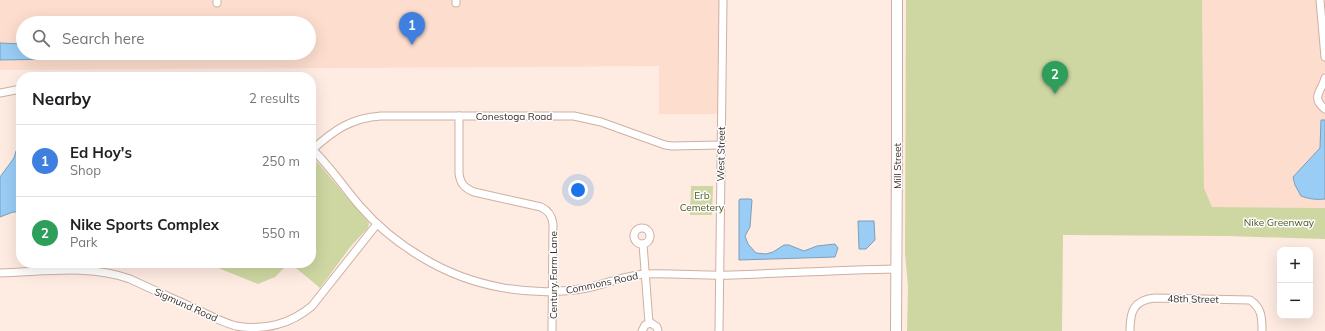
<!DOCTYPE html>
<html lang="en">
<head>
<meta charset="utf-8">
<style>
	:root { --surface:#fff; --page:#f6f6f6; --text:#202124; --muted:#757577; --line:#e0e0e0; --accent:#116264 }
	body { margin:0; font-family:Mulish,sans-serif; background:var(--page); color:var(--text) }
	.controls { position:absolute; right:12px; bottom:12px; display:grid; overflow:hidden; border-radius:8px; box-shadow:0 4px 16px #0002 }
	.controls button { width:36px; height:36px; display:grid; place-items:center; padding:0; border:0; border-bottom:1px solid var(--line); background:var(--surface); color:var(--text); font:20px sans-serif }
	.you { position:absolute; left:578px; top:190px; width:14px; height:14px; margin:-10px; border:3px solid #fff; border-radius:50%; background:#1a73e8; box-shadow:0 0 0 6px #1a73e833 }
	.badge { display:grid; place-items:center; width:26px; height:26px; border-radius:50%; background:var(--accent); color:#fff; font-size:13px; font-weight:700 }
	.pin { position:absolute; translate:-50% -33px; filter:drop-shadow(0 1px 2px #0008) }
	.pin::after { content:''; position:absolute; top:21px; width:14px; height:12px; background:inherit; clip-path:polygon(0 0,100% 0,50% 100%) }
	.list { margin:0; padding:0; list-style:none }
	h2 { display:flex; justify-content:space-between; align-items:center; height:52px; margin:0; padding:0 16px; font-size:17px }
	h2 small { font-size:13px; font-weight:400; color:var(--muted) }
	.list li { display:grid; grid-template-columns:26px 1fr auto; gap:12px; align-items:center; box-sizing:border-box; height:72px; padding:0 16px; border-top:1px solid var(--line) }
	.list b { display:block; font-size:15px; white-space:nowrap }
	.list p { margin:0; font-size:13px; white-space:nowrap; color:var(--muted) }
	.list em { font-size:13px; font-style:normal; color:var(--muted) }
	.icon { flex:none; width:22px; height:22px; fill:none; stroke:currentColor; stroke-width:2; stroke-linecap:round; stroke-linejoin:round }
	.map { position:relative; flex:none; width:1325px; height:331px; overflow:hidden }
	.search { position:absolute; background:var(--surface); box-shadow:0 4px 16px #0002; left:16px; top:16px; width:300px; height:44px; display:flex; align-items:center; gap:10px; box-sizing:border-box; padding:0 14px; border-radius:22px; color:var(--muted); font-size:15px }
	.panel { position:absolute; background:var(--surface); box-shadow:0 4px 16px #0002; left:16px; top:72px; width:300px; height:196px; border-radius:16px }
	.map>svg:first-child { display:block }
	.built { fill:#fcddce; fill-rule:evenodd }
	.green { fill:#ced7a2 }
	.water { fill:#99cdf6; stroke:#7d9eb9 }
	.lines { fill:none; stroke-linecap:round; stroke-linejoin:round }
	.street-casing { stroke:#ceb0a2; stroke-width:9 }
	.secondary-casing { stroke:#ceb0a2; stroke-width:12 }
	.street { stroke:#fff; stroke-width:7 }
	.secondary { stroke:#fff; stroke-width:10 }
	.labels { text-anchor:middle; dominant-baseline:central; stroke-width:3; stroke-linejoin:round; paint-order:stroke }
	.street-label { font-size:10px; fill:#3b2f2a; stroke:#fdfdfd }
	.park-label { font-size:10px; fill:#4d541d; stroke:#fdfdfd }
</style>
</head>
<body>
<div class="map">
<svg width="1325" height="331" viewBox="0 0 1325 331">
	<rect width="100%" height="100%" fill="#feebe2"/>
	<g class="built">
		<path d="M0 0H723L722 114H659V66L0 70ZM23 23H309V53H23Z"/>
		<path d="M1202 0H1325V208L1212 207 1204 188Z"/>
	</g>
	<g class="green">
		<path d="M906 0H1202L1204 188 1212 207 1325 208V239L1226 236 1063 235 1062 331H907L908 287 905 253Z"/>
		<path d="M311 156 319 164 369 223 368 228 351 246 320 288 290 263H311Z"/>
		<path d="M691 186H713L712 215H690Z"/>
		<path d="M206 263H289L275 277 258 284Z"/>
	</g>
	<g class="water">
		<path d="M0 43 23 44V53H60L54 59 0 60Z"/>
		<path d="M1321 120H1325V199C1316 200 1309 199 1301 196L1295 185 1293 177 1320 148Z"/>
		<path d="M21 145V212H13L0 217V177L14 158 16 151Z"/>
		<path d="M740 199H751L752 200 750 227 745 236 748 244 756 253 766 254 773 252 784 245H789L804 251 817 246 835 244 838 248 835 257 739 260V200Z"/>
		<path d="M858 221H874L875 240 866 249H859Z"/>
	</g>
	<g class="lines">
		<g class="street-casing">
			<g id="street">
				<path d="M1320 0 1325 57"/>
				<path d="M217 3V0"/>
				<path d="M456 3V0"/>
				<path d="M1325 78C1322 91 1310 97 1325 109"/>
				<path d="M0 93 21 89"/>
				<path d="M459 116V173C460 183 464 188 474 192L541 207C549 211 552 216 553 224L552 331"/>
				<path d="M311 148C329 165 343 186 359 205 377 226 399 244 423 258 471 287 531 298 587 288 606 284 626 275 646 274 675 273 704 276 733 275 787 273 842 270 896 269"/>
				<path d="M312 150C334 130 351 118 381 116H574L601 122 665 145 672 146 721 145"/>
				<circle cx="642" cy="236" r="8"/>
				<path d="M643 244 649 323"/>
				<path d="M0 273C43 272 89 264 130 279 151 289 172 298 194 308 207 314 221 322 236 326 264 331 291 324 312 306L377 224"/>
				<path d="M642 331 645 325 651 323 657 327 658 331"/>
				<path d="M719 331 723 0"/>
				<path d="M1130 331C1130 312 1133 300 1155 298L1250 300C1262 308 1262 318 1262 331"/>
			</g>
		</g>
		<g class="secondary-casing">
			<path id="secondary" d="M896 331 897 151V0"/>
		</g>
		<use href="#street" class="street"/>
		<use href="#secondary" class="secondary"/>
	</g>
	<g class="labels">
		<g class="street-label">
			<text x="514" y="116">Conestoga Road</text>
			<text transform="translate(721 154) rotate(-89)">West Street</text>
			<text transform="translate(897 166) rotate(-90)">Mill Street</text>
			<text transform="translate(553 275) rotate(-90)">Century Farm Lane</text>
			<text transform="translate(602 283) rotate(-12)">Commons Road</text>
			<text transform="translate(1193 299) rotate(1)">48th Street</text>
			<text transform="translate(186 305) rotate(24)">Sigmund Road</text>
		</g>
		<g class="park-label">
			<text x="702" y="195">Erb<tspan x="702" dy="12">Cemetery</tspan></text>
			<text x="1279" y="222">Nike Greenway</text>
		</g>
	</g>
</svg>
<div class="controls">
<button>+</button>
<button>−</button>
</div>
<div class="you"></div>
<div class="pin badge" style="left:412px;top:45px;background:#3f7fe0">1</div>
<div class="pin badge" style="left:1055px;top:94px;background:#2e9e5b">2</div>
<div class="search"><svg class="icon" aria-label="search" viewBox="0 0 24 24"><circle cx="10" cy="10" r="6"/><path d="M15 15l6 6"/></svg>Search here</div>
<section class="panel">
<h2>Nearby<small>2 results</small></h2>
<ul class="list">
<li><span class="badge" style="background:#3f7fe0">1</span><div><b>Ed Hoy's</b><p>Shop</p></div><em>250 m</em></li>
<li><span class="badge" style="background:#2e9e5b">2</span><div><b>Nike Sports Complex</b><p>Park</p></div><em>550 m</em></li>
</ul>
</section>
</div>
</body>
</html>
